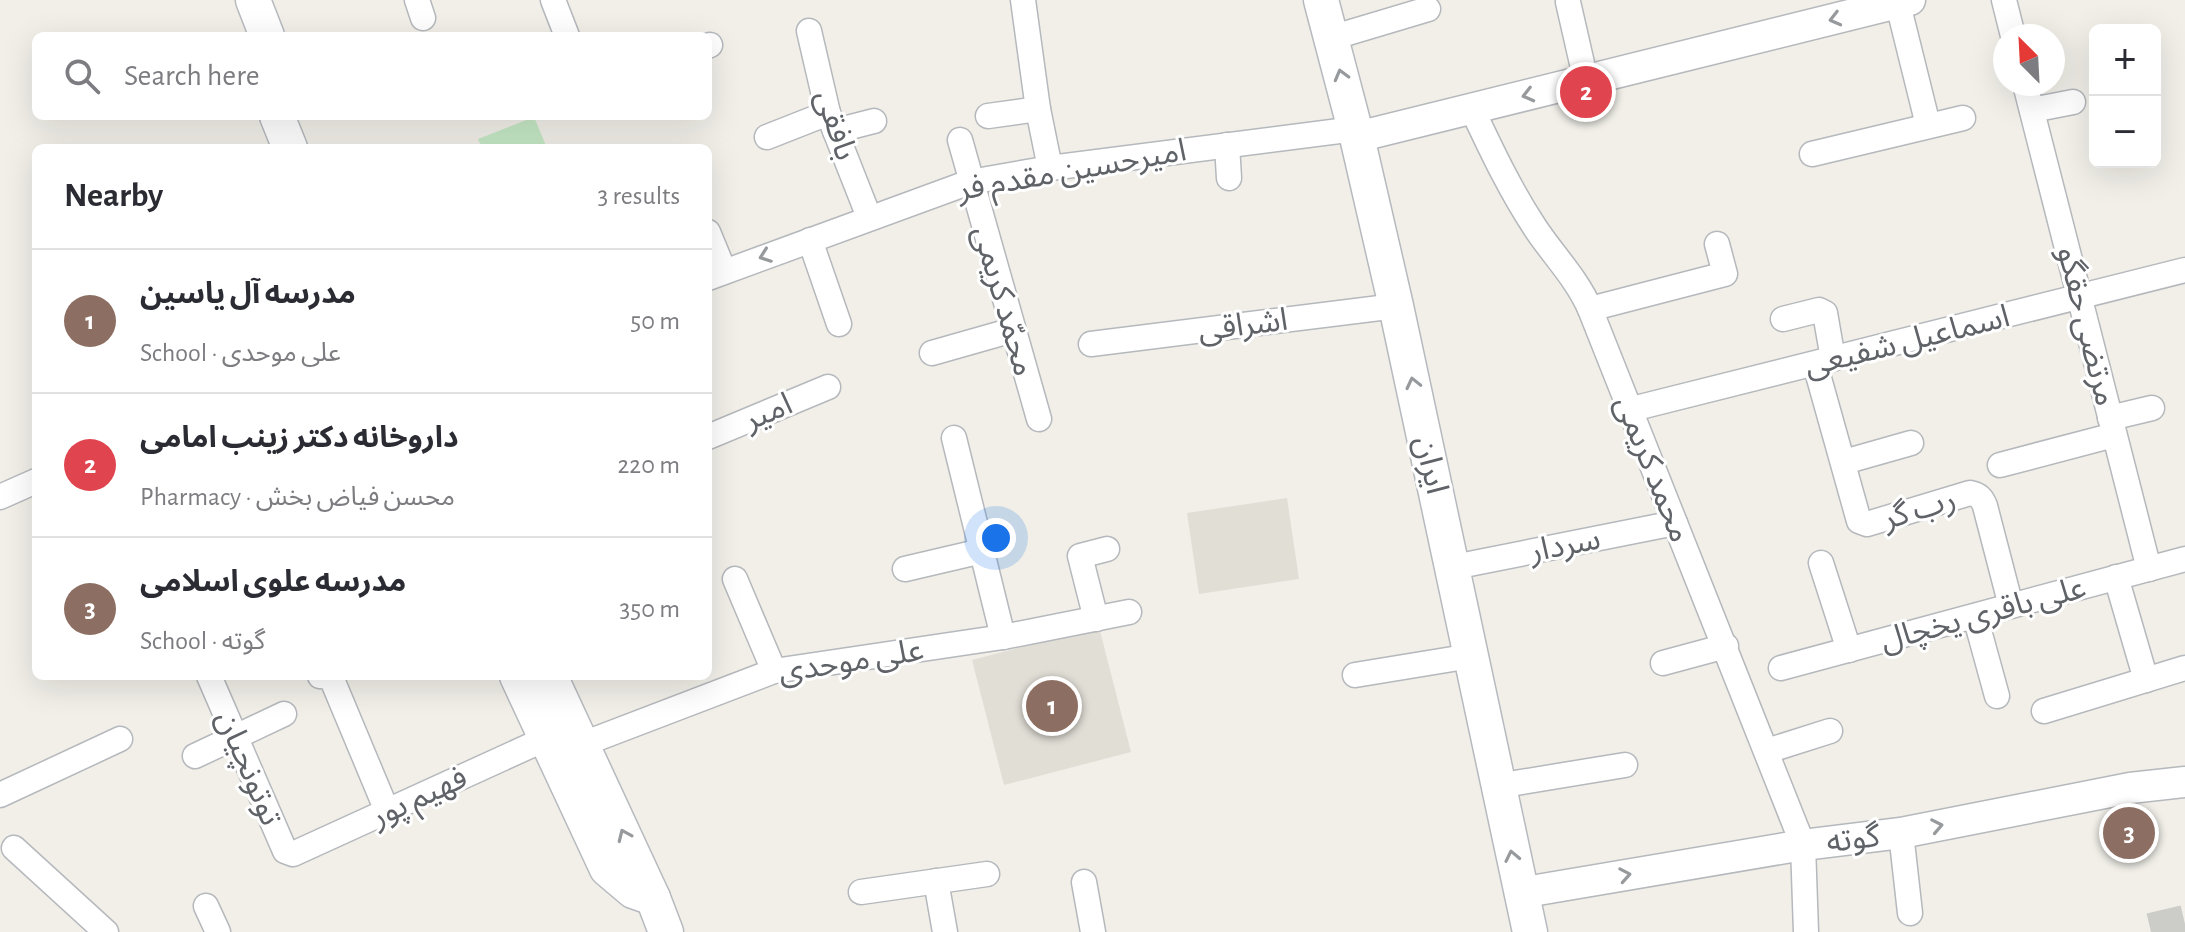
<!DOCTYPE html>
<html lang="en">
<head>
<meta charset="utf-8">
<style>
	:root { --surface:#fff; --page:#f7f7f7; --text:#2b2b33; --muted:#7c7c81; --line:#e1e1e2; --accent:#ea4335 }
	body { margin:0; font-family:"Alegreya Sans","Noto Sans Arabic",sans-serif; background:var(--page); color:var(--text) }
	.controls { position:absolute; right:24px; top:24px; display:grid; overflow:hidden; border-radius:12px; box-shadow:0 8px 32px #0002 }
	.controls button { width:72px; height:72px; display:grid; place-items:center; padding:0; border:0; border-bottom:2px solid var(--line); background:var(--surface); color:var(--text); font:40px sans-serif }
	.compass { position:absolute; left:1993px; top:24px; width:72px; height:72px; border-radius:50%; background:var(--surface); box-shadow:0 8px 32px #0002; rotate:336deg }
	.you { position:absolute; left:996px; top:538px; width:28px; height:28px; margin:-20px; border:6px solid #fff; border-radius:50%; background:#1a73e8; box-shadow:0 0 0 12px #1a73e833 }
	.badge { display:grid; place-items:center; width:52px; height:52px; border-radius:50%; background:var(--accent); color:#fff; font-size:26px; font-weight:700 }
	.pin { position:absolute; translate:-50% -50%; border:4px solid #fff; box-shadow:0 2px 8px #0006 }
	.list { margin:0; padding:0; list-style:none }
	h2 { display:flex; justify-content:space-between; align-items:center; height:104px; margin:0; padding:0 32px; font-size:34px }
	h2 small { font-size:26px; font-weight:400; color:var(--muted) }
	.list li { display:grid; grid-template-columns:52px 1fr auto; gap:24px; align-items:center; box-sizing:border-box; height:144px; padding:0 32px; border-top:2px solid var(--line) }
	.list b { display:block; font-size:30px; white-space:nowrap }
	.list p { margin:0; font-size:26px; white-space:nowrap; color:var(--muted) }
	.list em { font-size:26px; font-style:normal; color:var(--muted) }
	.icon { flex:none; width:44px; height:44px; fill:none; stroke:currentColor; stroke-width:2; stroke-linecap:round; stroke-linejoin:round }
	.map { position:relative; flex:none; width:2185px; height:932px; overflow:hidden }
	.search { position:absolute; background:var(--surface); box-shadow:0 8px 32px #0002; left:32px; top:32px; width:680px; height:88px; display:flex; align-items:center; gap:20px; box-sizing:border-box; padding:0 28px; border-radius:12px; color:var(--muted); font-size:30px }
	.panel { position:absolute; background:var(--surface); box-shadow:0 8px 32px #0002; left:32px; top:144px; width:680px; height:536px; border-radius:12px }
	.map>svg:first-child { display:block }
	.education { fill:#e1ded6 }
	.green { fill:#c5e8c5 }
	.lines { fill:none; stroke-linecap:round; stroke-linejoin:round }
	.primary-tunnel { stroke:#ccccc8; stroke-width:38; stroke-dasharray:38 19; stroke-linecap:butt }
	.minor-casing { stroke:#b5b8bc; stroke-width:27 }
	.tertiary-casing { stroke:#b5b8bc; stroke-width:33 }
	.secondary-casing { stroke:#b6babf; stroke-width:37 }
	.minor { stroke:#fff; stroke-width:24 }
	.tertiary { stroke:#fff; stroke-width:30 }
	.secondary { stroke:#fff; stroke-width:34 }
	.oneway { stroke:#979a9d }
	.labels { text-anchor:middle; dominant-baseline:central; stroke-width:6; stroke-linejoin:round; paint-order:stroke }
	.street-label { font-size:32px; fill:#5f6368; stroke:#fff }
</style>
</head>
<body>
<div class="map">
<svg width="2185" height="932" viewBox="0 0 2185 932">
	<rect width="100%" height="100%" fill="#f1efe8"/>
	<g class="education">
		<path d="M1287 498 1299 579 1199 594 1187 513Z"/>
		<path d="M1099 627 1131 752 1004 785 972 660Z"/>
	</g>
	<path class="green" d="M534 117 547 148H482L478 139Z"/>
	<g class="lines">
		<path class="primary-tunnel" d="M2151 932 2185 924"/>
		<g class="minor-casing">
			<g id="minor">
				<path d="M417 0 423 18"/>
				<path d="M553 0 567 36"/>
				<path d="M1023 0 1038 109 1050 168"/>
				<path d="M1897 0 1928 125"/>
				<path d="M2004 0 2013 36"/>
				<path d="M1568 2 1586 81"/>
				<path d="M809 31 828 113 869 217"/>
				<path d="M1331 38 1428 9"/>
				<path d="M708 46 710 45"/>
				<path d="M2025 84 2149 569"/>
				<path d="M1472 109C1491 149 1509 188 1534 226 1552 254 1576 277 1590 309L1803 845 1806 932"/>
				<path d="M2032 110 2073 102"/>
				<path d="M988 116 1038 109"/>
				<path d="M835 131 874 121"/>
				<path d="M767 137 828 113"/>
				<path d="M960 140 1039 419"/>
				<path d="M1227 145 1229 178"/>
				<path d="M1812 154 1963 118"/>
				<path d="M708 232 724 271"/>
				<path d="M810 240 839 324"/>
				<path d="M708 278 970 182 1050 168 1355 129"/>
				<path d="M1590 309 1725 274 1717 244"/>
				<path d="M1783 319 1819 310 1825 313 1833 359"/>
				<path d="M1091 344 1396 306"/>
				<path d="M932 353 1013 330"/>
				<path d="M1815 364 1859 521 1867 524 1970 493C1979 495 1982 498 1985 506L2011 606"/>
				<path d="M1628 410 2185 270"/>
				<path d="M2110 418 2152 408"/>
				<path d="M708 437 828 387"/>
				<path d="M954 438 1003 637"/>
				<path d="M1844 462 1911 443"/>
				<path d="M2000 465 2114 435"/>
				<path d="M0 497 36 481"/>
				<path d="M1821 563 1849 650"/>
				<path d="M1454 567 1675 523"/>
				<path d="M905 569 982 551"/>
				<path d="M2116 577 2146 680"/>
				<path d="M735 579 774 671"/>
				<path d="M1975 616 1997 696"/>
				<path d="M1096 619 1080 556 1107 549"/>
				<path d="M1663 663 1726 646"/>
				<path d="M1781 668 2185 559"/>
				<path d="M1355 675 1471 656"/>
				<path d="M209 676 285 851 293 854 545 739"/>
				<path d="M320 676 331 677 387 811"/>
				<path d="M2044 711 2185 668"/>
				<path d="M583 744 774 671 1003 637 1129 612"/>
				<path d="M1767 751 1830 731"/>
				<path d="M195 756 284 714"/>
				<path d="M1497 786 1625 765"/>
				<path d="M0 795 120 739"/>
				<path d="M1901 833 1910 913"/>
				<path d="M14 848 106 932"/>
				<path d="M936 881 945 932"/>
				<path d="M1084 882 1093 932"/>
				<path d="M861 892 987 874"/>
				<path d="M206 906 218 932"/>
			</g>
		</g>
		<g class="tertiary-casing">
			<g id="tertiary">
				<path d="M1357 137 1910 0"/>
				<path d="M1520 893 1803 845 1901 833 2130 788 2185 782"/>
			</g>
		</g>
		<g class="secondary-casing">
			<g id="secondary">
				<path d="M253 0 267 36"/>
				<path d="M1321 0 1357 137 1396 306 1530 932"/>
				<path d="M277 116 290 148"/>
				<path d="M517 676 607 869 633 891 653 898"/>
				<path d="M550 676 653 898 666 932"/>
			</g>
		</g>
		<use href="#minor" class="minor"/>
		<use href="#tertiary" class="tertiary"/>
		<use href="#secondary" class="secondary"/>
	</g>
	<defs><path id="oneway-chevron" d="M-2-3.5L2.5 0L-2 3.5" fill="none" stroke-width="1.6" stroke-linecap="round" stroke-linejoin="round" transform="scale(2)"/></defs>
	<g class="oneway">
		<use href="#oneway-chevron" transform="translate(1835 19) rotate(166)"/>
		<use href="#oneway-chevron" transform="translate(1341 75) rotate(-105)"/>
		<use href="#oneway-chevron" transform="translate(1528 95) rotate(166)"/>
		<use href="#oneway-chevron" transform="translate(765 256) rotate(160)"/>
		<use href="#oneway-chevron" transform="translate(1413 383) rotate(-103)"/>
		<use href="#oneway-chevron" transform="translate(1937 826) rotate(-11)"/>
		<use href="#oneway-chevron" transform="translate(624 835) rotate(-114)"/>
		<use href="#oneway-chevron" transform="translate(1512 856) rotate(-102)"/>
		<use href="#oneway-chevron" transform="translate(1625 875) rotate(-10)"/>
	</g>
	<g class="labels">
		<g class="street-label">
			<text transform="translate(836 125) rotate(72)">بافقی</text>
			<text transform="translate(1072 170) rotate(-10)">امیرحسین مقدم فر</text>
			<text transform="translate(1004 301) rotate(74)">محمّد کریمی</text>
			<text transform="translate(1243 325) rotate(-7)">اشراقی</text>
			<text transform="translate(2087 326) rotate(76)">مرتضی حقگو</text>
			<text transform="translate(1907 341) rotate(-14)">اسماعیل شفیعی</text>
			<text transform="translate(768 412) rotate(-23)">امیر</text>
			<text transform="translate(1431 465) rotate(77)">ایران</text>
			<text transform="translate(1653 469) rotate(68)">محمد کریمی</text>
			<text transform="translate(1919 509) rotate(-17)">رب گر</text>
			<text transform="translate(1565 545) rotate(-11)">سردار</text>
			<text transform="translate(1983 614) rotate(-15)">علی باقری یخچال</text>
			<text transform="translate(851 661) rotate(-9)">علی موحدی</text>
			<text transform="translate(249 768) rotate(67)">توتونچیان</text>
			<text transform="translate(419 797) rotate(-25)">فهیم پور</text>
			<text transform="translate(1853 839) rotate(-7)">گوته</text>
		</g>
	</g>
</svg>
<div class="controls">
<button>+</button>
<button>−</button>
</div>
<svg class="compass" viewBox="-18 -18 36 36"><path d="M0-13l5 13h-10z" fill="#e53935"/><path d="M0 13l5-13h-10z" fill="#7c7c81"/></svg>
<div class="you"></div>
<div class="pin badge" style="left:1052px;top:706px;background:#8d6e63">1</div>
<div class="pin badge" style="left:1586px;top:92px;background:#e0444e">2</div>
<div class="pin badge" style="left:2129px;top:833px;background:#8d6e63">3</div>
<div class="search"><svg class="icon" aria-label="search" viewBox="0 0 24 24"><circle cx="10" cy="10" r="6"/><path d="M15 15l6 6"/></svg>Search here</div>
<section class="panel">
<h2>Nearby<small>3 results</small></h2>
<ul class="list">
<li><span class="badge" style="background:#8d6e63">1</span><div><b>مدرسه آل یاسین</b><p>School · علی موحدی</p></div><em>50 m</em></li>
<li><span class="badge" style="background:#e0444e">2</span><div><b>داروخانه دکتر زینب امامی</b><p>Pharmacy · محسن فیاض بخش</p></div><em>220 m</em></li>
<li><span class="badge" style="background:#8d6e63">3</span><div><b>مدرسه علوی اسلامی</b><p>School · گوته</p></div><em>350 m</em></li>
</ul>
</section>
</div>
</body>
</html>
